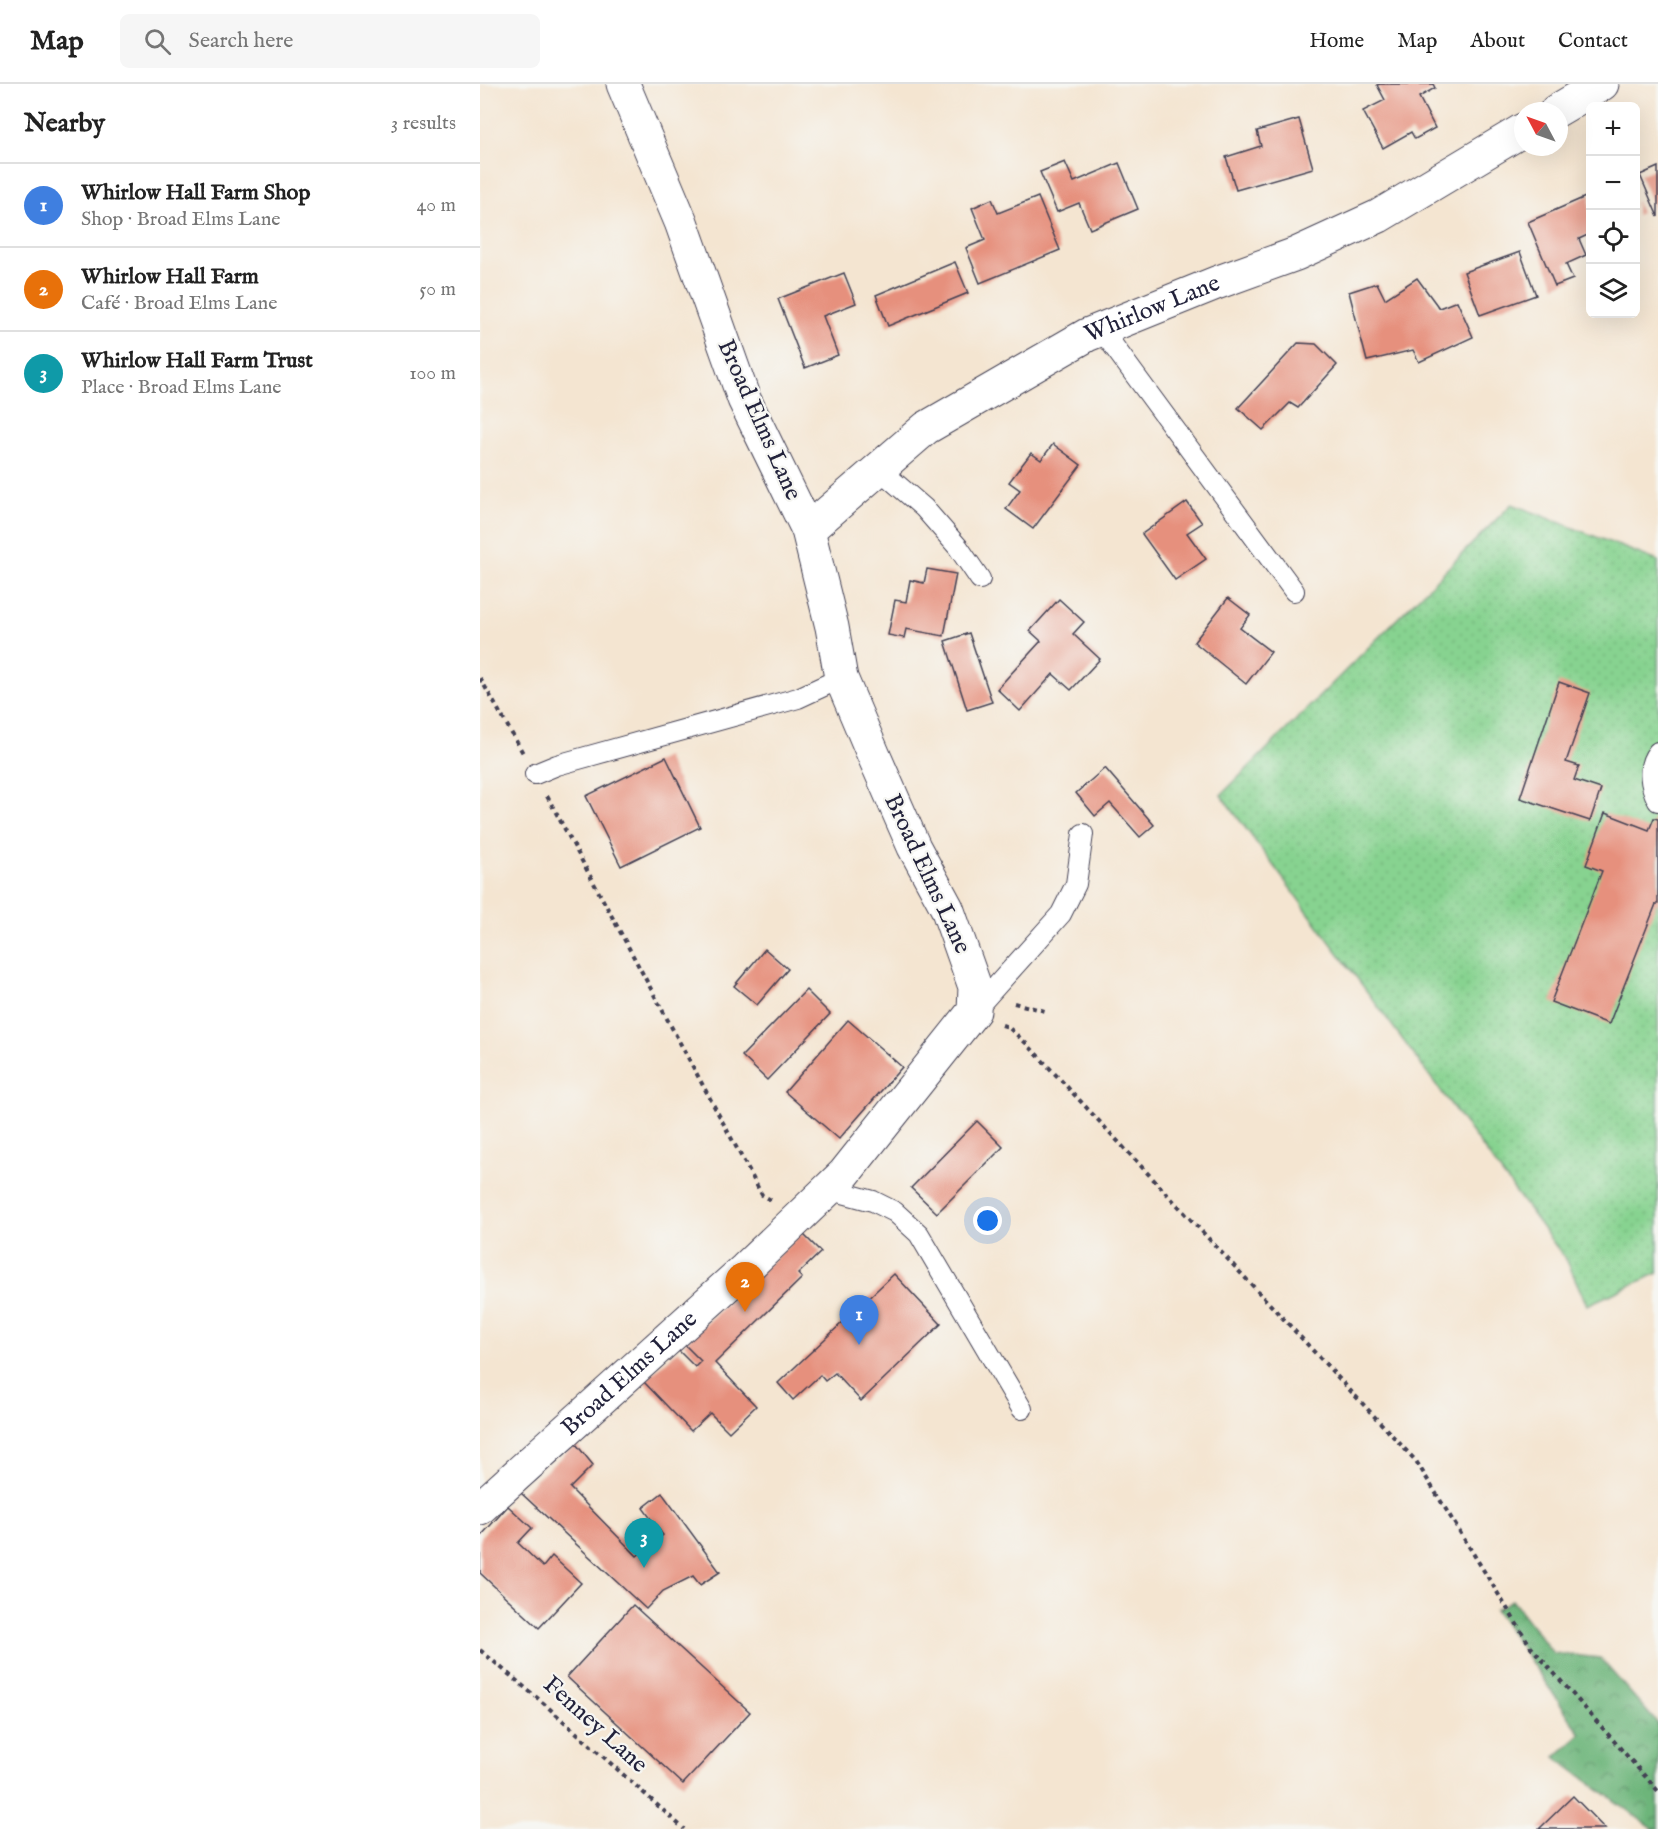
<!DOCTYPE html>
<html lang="en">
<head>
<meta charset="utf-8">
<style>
	:root { --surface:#fff; --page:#f6f6f6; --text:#222; --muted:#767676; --line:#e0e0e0; --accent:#c8321e }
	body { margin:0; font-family:"IM FELL English",serif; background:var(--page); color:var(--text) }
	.controls { position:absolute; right:18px; top:18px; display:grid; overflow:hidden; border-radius:9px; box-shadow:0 6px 24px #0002 }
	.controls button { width:54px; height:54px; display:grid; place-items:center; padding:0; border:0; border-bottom:2px solid var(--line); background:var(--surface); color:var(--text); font:30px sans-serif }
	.compass { position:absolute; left:1034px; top:18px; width:54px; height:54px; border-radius:50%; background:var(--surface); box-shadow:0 6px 24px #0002; rotate:311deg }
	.you { position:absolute; left:508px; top:1137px; width:21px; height:21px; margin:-15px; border:4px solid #fff; border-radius:50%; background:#1a73e8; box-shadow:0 0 0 9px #1a73e833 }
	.badge { display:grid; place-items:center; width:39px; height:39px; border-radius:50%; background:var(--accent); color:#fff; font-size:20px; font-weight:700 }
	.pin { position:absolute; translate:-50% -50px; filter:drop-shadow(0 2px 3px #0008) }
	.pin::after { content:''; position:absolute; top:32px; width:21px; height:18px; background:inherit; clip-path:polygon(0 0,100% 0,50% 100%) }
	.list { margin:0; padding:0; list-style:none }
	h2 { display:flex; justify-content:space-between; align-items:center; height:78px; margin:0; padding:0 24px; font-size:26px }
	h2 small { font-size:20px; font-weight:400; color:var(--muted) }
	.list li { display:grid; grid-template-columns:39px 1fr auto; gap:18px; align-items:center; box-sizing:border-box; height:84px; padding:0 24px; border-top:2px solid var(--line) }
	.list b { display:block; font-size:22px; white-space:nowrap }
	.list p { margin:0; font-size:20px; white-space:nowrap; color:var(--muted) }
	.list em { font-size:20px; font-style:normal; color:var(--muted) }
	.icon { flex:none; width:33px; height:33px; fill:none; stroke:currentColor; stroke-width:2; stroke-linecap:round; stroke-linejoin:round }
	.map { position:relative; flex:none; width:1178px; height:1745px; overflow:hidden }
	header { display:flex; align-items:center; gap:36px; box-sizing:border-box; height:84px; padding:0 30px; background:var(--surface); border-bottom:2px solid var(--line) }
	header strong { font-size:28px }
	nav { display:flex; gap:33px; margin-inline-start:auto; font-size:21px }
	.search { width:420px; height:54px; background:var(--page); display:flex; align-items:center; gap:15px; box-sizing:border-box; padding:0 21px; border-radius:9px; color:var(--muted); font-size:22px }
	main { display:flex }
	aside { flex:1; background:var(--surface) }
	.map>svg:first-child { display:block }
	.forest { fill:url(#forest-crowns); stroke:#486c5a; stroke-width:1.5 }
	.park { fill:url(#park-dots); stroke:#547a66; stroke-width:1.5 }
	.building { fill:#e6907d }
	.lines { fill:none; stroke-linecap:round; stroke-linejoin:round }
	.service-casing { stroke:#423f52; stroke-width:22 }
	.minor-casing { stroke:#423f52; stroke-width:35 }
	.path { stroke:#423f52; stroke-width:4; stroke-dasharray:4.5 4.5; stroke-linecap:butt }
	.service { stroke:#fff; stroke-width:20 }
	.minor { stroke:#fff; stroke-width:33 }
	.labels { text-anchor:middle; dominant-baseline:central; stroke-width:4.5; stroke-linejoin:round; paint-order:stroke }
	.street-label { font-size:24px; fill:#22223b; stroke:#f6f6f2 }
</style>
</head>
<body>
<header>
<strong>Map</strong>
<div class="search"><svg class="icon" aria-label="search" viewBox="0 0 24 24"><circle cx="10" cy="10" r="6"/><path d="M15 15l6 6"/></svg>Search here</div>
<nav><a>Home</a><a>Map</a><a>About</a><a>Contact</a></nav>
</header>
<main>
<aside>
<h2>Nearby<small>3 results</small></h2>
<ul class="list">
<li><span class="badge" style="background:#3f7fe0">1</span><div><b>Whirlow Hall Farm Shop</b><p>Shop · Broad Elms Lane</p></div><em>40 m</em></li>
<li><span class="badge" style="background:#e8710a">2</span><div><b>Whirlow Hall Farm</b><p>Café · Broad Elms Lane</p></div><em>50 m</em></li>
<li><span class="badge" style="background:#0f9aa8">3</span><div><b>Whirlow Hall Farm Trust</b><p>Place · Broad Elms Lane</p></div><em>100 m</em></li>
</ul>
</aside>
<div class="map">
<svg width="1178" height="1745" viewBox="0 0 1178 1745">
	<defs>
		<pattern id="forest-crowns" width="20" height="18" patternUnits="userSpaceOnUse" patternTransform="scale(1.5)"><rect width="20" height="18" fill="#6db57a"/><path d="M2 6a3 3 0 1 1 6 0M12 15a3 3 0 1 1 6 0" fill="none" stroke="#599365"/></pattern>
		<pattern id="park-dots" width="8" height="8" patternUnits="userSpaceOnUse" patternTransform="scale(1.5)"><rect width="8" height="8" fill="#87d390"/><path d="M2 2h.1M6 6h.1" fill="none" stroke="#74b57d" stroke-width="1.8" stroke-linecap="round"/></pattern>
	</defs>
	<rect width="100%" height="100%" fill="#f6f6f2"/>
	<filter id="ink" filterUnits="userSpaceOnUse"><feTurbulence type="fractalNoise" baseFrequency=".0167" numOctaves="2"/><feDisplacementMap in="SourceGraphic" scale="12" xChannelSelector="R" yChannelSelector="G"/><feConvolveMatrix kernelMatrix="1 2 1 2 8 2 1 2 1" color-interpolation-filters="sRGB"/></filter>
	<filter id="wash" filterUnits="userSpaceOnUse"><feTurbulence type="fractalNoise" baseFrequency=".008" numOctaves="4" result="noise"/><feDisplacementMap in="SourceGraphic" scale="24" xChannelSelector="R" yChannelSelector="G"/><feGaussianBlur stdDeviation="1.35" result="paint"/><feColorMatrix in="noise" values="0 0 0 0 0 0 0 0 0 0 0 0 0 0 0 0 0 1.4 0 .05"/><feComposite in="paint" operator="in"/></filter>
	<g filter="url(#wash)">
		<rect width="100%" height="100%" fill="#f4e5d1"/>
		<path class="forest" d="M1032 1516 1073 1569 1120 1574 1178 1640V1745H1173L1075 1673 1101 1650 1015 1526Z"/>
		<path class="park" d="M1032 420 1178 477V1189L1107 1221 1087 1177 741 711Z"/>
		<g id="blocks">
			<g class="building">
				<path d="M900 0H953L955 4 939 13 955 44 935 55 931 48 903 64 883 27 905 16 897 1Z"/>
				<path d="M819 35 833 84 756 106 746 73 781 62 777 47Z"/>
				<path d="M585 78 594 98 639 79 658 125 610 145 599 119 577 128 560 88Z"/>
				<path d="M1178 83V133L1160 91Z"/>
				<path d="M1110 111V150L1099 155 1106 171 1086 180 1093 195 1075 202 1048 138Z"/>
				<path d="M558 113 580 166 500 199 486 164 505 156 492 124 512 115 518 129Z"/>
				<path d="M1156 116 1161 129 1156 131Z"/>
				<path d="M1040 168 1056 211 1000 231 984 188Z"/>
				<path d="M475 178 488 209 408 242 396 211Z"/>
				<path d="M364 189 376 219 343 232 358 271 325 284 298 215Z"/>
				<path d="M937 194 959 224 977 217 993 253 939 278 933 266 887 277 869 208 897 199 905 215Z"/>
				<path d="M818 259 836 260 857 281 818 324 810 319 783 346 758 324Z"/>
				<path d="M573 360 601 381 553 445 526 425 540 406 529 398 551 369 561 376Z"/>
				<path d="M707 418 722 439 707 449 726 475 695 496 662 450Z"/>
				<path d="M447 485 476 490 464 552 426 545 424 554 408 551 415 516 426 518 430 496 444 499Z"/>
				<path d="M748 514 770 531 760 544 791 568 766 600 714 558Z"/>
				<path d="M579 515 604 538 593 550 620 575 591 606 573 590 540 627 517 605 561 557 550 547Z"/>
				<path d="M489 549 512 618 487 626 465 557Z"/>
				<path d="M1079 598 1110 609 1086 678 1099 682 1094 696 1121 705 1110 737 1040 714Z"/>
				<path d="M186 673 220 743 141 782 106 712Z"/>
				<path d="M625 684 674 741 660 753 630 719 615 732 596 709Z"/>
				<path d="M1125 729 1169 746 1174 734 1178 735V820H1176L1129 940 1071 918 1122 787 1106 781Z"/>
				<path d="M285 865 308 885 277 921 254 902Z"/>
				<path d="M326 906 350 930 287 996 262 972Z"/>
				<path d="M368 936 422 983 359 1055 305 1008Z"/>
				<path d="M497 1037 523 1063 457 1129 431 1104Z"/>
				<path d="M322 1149 341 1168 318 1190 322 1194 235 1279 276 1322 249 1348 230 1329 211 1347 164 1298 198 1266 215 1283 221 1277 204 1260Z"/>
				<path d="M414 1190 461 1240 381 1317 355 1289 345 1297 340 1291 313 1316 298 1299Z"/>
				<path d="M96 1360 113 1381 90 1404 157 1472 183 1451 163 1424 182 1409 240 1488 220 1501 213 1492 183 1507 166 1525 41 1409Z"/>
				<path d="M28 1422 52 1444 38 1459 63 1483 72 1472 101 1499 59 1544 0 1489V1453Z"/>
				<path d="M153 1521 270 1628 203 1700 87 1593Z"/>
				<path d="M1093 1712 1125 1745H1059Z"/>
			</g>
		</g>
	</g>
	<g filter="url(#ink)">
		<use href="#blocks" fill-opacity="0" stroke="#423f52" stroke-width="1.5"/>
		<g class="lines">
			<g class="service-casing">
				<g id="service">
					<path d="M621 245 814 507"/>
					<path d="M399 385 444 424 478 463 500 495"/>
					<path d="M1178 668C1166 682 1170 702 1178 717"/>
					<path d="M55 690 77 681 318 614 361 594"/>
					<path d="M494 927 581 830 596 800 603 750"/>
					<path d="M348 1105 393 1117 415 1128 439 1150 542 1325"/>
				</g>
			</g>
			<g class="minor-casing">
				<g id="minor">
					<path d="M1076 27 1122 0"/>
					<path id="s1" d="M328 446 446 344 607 251 736 199 816 170 899 132 1043 46"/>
					<path id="s2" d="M0 1424 265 1185 364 1090 494 927 495 903 467 824 434 763 394 672 361 594 352 543 328 446 264 315 201 138 143 0"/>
				</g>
			</g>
			<g class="path">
				<path d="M0 594 43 669"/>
				<path d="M67 712 282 1111 291 1116"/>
				<path d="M534 919 565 927"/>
				<path d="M522 941 528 943 549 962 936 1377 1051 1563 1178 1707"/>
				<path d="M0 1566 61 1617 204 1745"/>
			</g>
			<use href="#service" class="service"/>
			<use href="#minor" class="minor"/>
		</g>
	</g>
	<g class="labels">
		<g class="street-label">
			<text stroke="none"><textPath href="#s1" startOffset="412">Whirlow Lane</textPath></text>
			<text transform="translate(279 336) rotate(66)">Broad Elms Lane</text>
			<text transform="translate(447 790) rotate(65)">Broad Elms Lane</text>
			<text stroke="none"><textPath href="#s2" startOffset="201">Broad Elms Lane</textPath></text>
			<text transform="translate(115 1641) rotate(42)">Fenney Lane</text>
		</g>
	</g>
</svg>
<div class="controls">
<button>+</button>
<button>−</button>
<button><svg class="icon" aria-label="locate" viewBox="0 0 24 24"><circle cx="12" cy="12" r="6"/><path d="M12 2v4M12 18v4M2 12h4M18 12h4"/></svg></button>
<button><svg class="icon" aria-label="layers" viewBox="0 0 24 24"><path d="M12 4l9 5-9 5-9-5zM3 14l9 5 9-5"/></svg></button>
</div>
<svg class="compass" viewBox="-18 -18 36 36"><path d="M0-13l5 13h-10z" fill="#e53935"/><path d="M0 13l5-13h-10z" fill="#767676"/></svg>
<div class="you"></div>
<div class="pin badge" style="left:379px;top:1261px;background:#3f7fe0">1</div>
<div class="pin badge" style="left:265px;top:1228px;background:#e8710a">2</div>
<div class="pin badge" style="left:164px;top:1484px;background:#0f9aa8">3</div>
</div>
</main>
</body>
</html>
